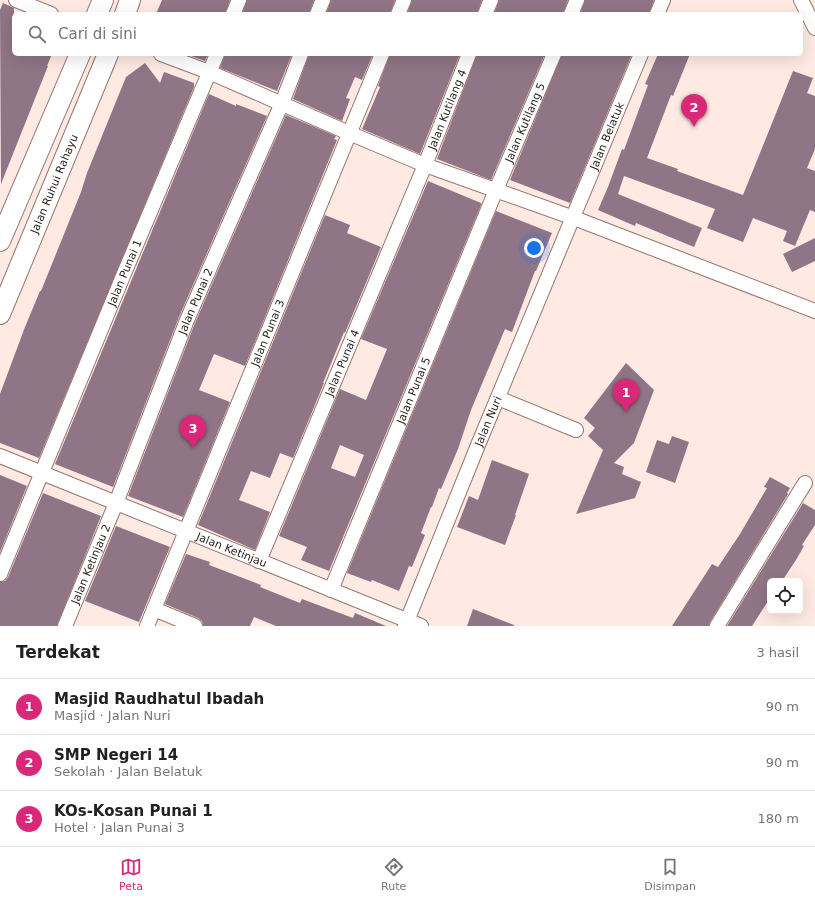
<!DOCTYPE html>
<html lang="id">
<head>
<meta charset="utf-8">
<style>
	:root { --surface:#fff; --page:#f2f2f2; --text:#202124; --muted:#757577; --line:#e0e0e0; --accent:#db2777 }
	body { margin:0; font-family:"DejaVu Sans",sans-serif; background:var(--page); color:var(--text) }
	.controls { position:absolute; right:12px; bottom:12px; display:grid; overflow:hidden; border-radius:6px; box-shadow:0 4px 16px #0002 }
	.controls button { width:36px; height:36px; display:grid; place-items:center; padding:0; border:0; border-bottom:1px solid var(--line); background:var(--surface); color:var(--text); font:20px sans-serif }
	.you { position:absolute; left:534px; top:248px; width:14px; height:14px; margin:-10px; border:3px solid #fff; border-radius:50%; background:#1a73e8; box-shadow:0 0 0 6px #1a73e833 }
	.badge { display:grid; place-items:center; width:26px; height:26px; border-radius:50%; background:var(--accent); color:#fff; font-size:13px; font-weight:700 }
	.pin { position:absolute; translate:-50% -33px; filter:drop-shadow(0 1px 2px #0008) }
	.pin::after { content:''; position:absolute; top:21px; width:14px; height:12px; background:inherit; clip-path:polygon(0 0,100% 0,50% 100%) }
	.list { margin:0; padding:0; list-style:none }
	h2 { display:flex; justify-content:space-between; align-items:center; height:52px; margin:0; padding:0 16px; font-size:17px }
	h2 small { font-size:13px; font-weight:400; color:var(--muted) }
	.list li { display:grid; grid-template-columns:26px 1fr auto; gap:12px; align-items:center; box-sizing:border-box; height:56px; padding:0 16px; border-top:1px solid var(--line) }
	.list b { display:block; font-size:15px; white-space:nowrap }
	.list p { margin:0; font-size:13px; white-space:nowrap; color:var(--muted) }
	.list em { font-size:13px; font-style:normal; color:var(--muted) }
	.icon { flex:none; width:22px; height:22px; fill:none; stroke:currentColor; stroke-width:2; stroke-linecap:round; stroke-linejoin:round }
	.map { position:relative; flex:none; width:815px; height:626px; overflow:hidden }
	.search { position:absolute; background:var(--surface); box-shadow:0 4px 16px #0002; left:12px; right:12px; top:12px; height:44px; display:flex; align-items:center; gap:10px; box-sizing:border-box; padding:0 14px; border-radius:6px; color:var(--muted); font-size:15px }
	.sheet { height:220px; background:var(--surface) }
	nav { display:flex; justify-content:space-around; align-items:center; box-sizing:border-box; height:56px; border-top:1px solid var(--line); background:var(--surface); font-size:11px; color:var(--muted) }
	nav a { display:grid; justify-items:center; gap:2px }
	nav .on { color:var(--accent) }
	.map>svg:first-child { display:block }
	.building { fill:#8f7585; fill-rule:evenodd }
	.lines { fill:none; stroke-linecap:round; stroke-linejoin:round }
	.minor-casing { stroke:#92766c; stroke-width:16 }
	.secondary-casing { stroke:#92766c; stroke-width:22 }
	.minor { stroke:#fff; stroke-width:14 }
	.secondary { stroke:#fff; stroke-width:20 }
	.labels { text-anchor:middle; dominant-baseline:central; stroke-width:4; stroke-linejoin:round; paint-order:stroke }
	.street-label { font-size:11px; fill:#281c18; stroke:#feeae3 }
</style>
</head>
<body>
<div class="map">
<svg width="815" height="626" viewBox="0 0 815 626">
	<rect width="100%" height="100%" fill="#feeae3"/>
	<g class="building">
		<path d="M162 0H230L225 14H156Z"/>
		<path d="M247 0H314L309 14H242Z"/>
		<path d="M331 0H395L390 14H326Z"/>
		<path d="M412 0H482L477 14H407Z"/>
		<path d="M499 0H568L563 14H494Z"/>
		<path d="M585 0H654L649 14H580Z"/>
		<path d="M3 3 14 8V54H52L47 66H48L1 184 0 10Z"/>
		<path d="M185 54H208L205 61Z"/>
		<path d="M225 54H292L277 91 220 68Z"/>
		<path d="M309 54H373L362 80 355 77 346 98 350 99 342 121 293 99Z"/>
		<path d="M390 54H460L420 154 362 129 380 87 378 86Z"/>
		<path d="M477 54H545L491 180 437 159Z"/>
		<path d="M562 54H632L570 203 510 180Z"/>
		<path d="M658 54H690L673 96 671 95 647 158 678 169 677 171 743 195 793 71 813 78 807 93 815 96V149L807 168 815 171V212L810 210 795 246 783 241 787 231 753 218 743 242 707 228 715 209 624 176 618 194 702 228 694 247 636 223 635 226 598 210 608 187 622 149 624 150 648 85 645 84Z"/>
		<path d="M145 63 160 83 164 72 194 83V87L39 458 0 443V394L25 327 40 291H41L81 192 87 173 126 77Z"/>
		<path d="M209 94 236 106V104L267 116 179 317 113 487 55 464Z"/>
		<path d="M286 115 336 136 334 139 337 140 245 366 214 354 199 390 230 402 183 517 128 496 195 323Z"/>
		<path d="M428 181 481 203V205L329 571 301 560 307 547 279 536 340 389 366 400 387 349 361 339ZM340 445 364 455 355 477 331 468Z"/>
		<path d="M496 211 552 233 536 271H535L512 332 505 329 471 410 458 449 441 489 439 488 432 507H431L421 533 425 535 412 567 409 566 399 591 372 580 371 582 347 573Z"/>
		<path d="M325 215 350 225 347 233 381 247 345 333 344 332 342 337 323 383H324L293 458 280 453 270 478 251 471 239 500 270 512 255 550 198 525Z"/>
		<path d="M815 238V261L792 272 783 254Z"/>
		<path d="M626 363 654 390 634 443 614 463 624 467 622 474 641 482 635 498 576 514 603 450 588 436 595 428 584 418Z"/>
		<path d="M672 436 689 442 675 483 646 472 657 440 669 444Z"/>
		<path d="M492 460 529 474 515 515H516L505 545 457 527 469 496 478 500Z"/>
		<path d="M0 475 27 486 0 552Z"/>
		<path d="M770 477 790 488 787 493 788 494 710 622 709 626H672L712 564 718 567 740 534 767 488 764 487Z"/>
		<path d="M43 493 101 516 57 626H0V582L5 581 8 577Z"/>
		<path d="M803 503 815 510V525L802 545 804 546 796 560 782 581H770V598L752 626H727Z"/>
		<path d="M116 526 170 547 139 622 85 601Z"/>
		<path d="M186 554 210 562 209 565 261 585 260 587 300 603 302 599 353 618 355 613 386 626H276L254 617 250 626H203L202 621 198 618 165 604Z"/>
		<path d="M473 609 514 625V626H467Z"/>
	</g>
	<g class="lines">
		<g class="minor-casing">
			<g id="minor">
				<path d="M16 0 51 14"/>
				<path d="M801 0 815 28"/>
				<path d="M233 14 239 0"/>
				<path d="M317 14 323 0"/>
				<path d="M398 14 404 0"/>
				<path d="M485 14 491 0"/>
				<path d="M571 14 577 0"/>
				<path d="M657 14 663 0"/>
				<path d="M161 54 209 72 349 133 425 165 574 218 815 311"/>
				<path d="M498 398 576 430"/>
				<path id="s1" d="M0 456 421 626"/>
				<path id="s2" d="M259 561 425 165 469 54"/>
				<path id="s3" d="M0 574 123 276 217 54"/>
				<path id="s4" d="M331 590 496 190 554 54"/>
				<path d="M154 609 195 626"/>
				<path id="s5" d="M65 626 116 503 187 320 282 103 301 54"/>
				<path id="s6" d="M147 626 382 54"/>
				<path id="s7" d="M405 626 478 445 641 54"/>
				<path d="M717 626 805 483"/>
			</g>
		</g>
		<g class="secondary-casing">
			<g id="secondary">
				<path d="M97 14 103 0"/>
				<path d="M125 14 130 0"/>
				<path d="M0 241 80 54"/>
				<path id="s8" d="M0 314 108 54"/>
			</g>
		</g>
		<use href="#minor" class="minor"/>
		<use href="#secondary" class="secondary"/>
	</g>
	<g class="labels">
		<g class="street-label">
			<text stroke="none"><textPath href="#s2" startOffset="489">Jalan Kutilang 4</textPath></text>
			<text stroke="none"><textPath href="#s4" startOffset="506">Jalan Kutilang 5</textPath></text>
			<text stroke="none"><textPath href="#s7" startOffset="530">Jalan Belatuk</textPath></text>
			<text stroke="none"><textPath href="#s8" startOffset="141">Jalan Ruhui Rahayu</textPath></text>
			<text stroke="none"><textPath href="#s3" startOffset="326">Jalan Punai 1</textPath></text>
			<text stroke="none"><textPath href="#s5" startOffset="350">Jalan Punai 2</textPath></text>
			<text stroke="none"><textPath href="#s6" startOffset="317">Jalan Punai 3</textPath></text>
			<text stroke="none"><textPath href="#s2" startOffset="215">Jalan Punai 4</textPath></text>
			<text stroke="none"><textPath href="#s4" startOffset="216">Jalan Punai 5</textPath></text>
			<text stroke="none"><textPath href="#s7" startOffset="221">Jalan Nuri</textPath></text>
			<text stroke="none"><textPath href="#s1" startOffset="250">Jalan Ketinjau</textPath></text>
			<text stroke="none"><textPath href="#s5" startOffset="67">Jalan Ketinjau 2</textPath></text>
		</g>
	</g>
</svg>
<div class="controls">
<button><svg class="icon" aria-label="locate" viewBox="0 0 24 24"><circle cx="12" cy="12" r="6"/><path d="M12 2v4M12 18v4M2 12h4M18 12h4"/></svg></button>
</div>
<div class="you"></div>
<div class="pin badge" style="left:626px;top:412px">1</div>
<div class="pin badge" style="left:694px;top:127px">2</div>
<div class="pin badge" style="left:193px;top:448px">3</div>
<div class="search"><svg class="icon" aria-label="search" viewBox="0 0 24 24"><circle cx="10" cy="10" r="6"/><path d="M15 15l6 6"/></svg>Cari di sini</div>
</div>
<section class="sheet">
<h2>Terdekat<small>3 hasil</small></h2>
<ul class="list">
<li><span class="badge">1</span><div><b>Masjid Raudhatul Ibadah</b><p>Masjid · Jalan Nuri</p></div><em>90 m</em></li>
<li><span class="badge">2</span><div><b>SMP Negeri 14</b><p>Sekolah · Jalan Belatuk</p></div><em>90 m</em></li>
<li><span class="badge">3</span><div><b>KOs-Kosan Punai 1</b><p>Hotel · Jalan Punai 3</p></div><em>180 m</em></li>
</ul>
</section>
<nav>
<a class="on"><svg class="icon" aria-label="map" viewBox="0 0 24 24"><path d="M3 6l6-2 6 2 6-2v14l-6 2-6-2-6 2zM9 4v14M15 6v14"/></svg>Peta</a>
<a><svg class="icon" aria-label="directions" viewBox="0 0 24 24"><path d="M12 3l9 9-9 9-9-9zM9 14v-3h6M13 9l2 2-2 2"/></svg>Rute</a>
<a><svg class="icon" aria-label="saved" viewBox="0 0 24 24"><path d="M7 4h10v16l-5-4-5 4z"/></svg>Disimpan</a>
</nav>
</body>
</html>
